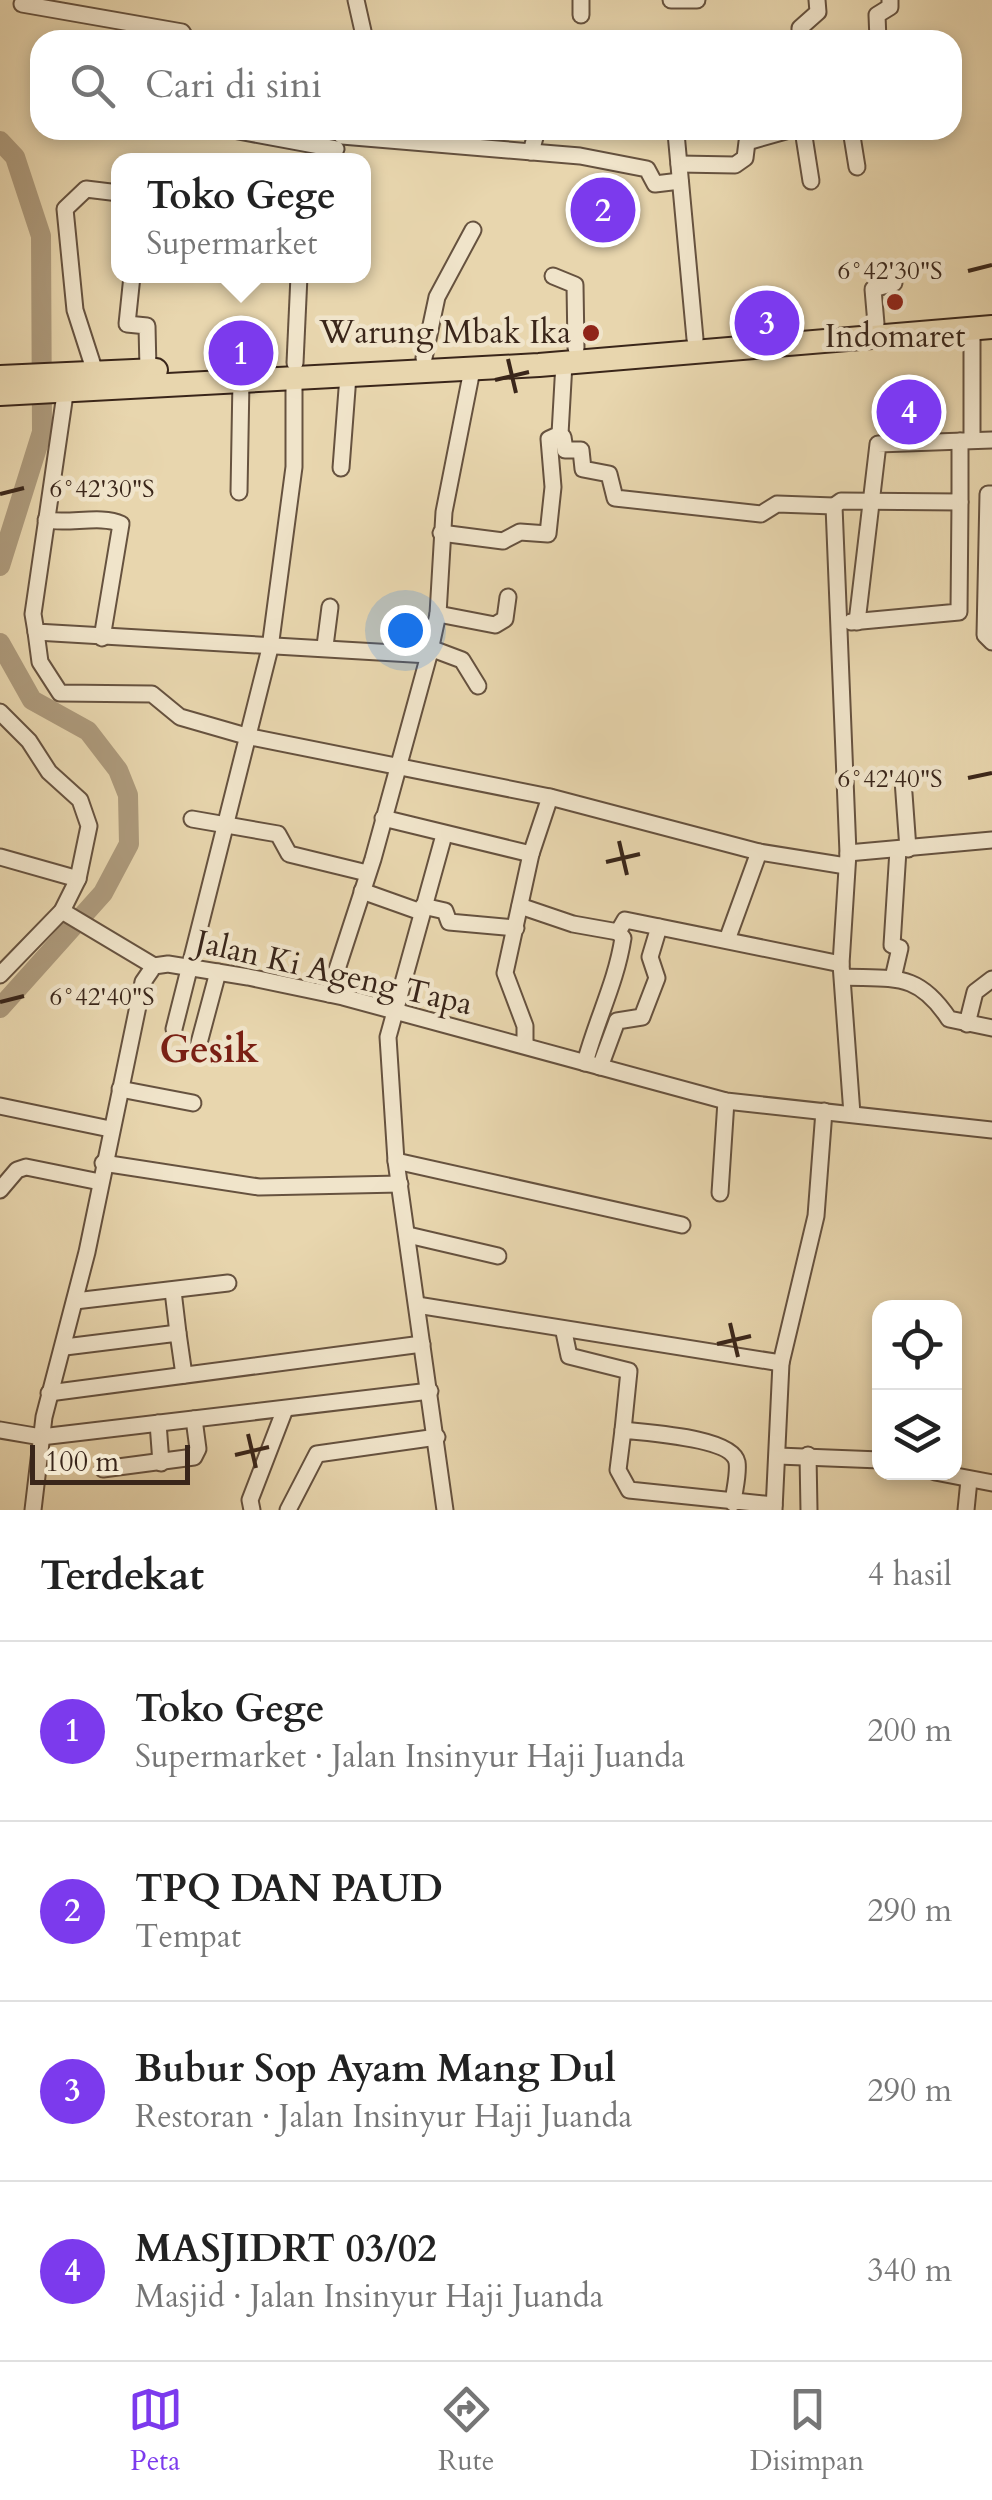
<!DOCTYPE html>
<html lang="id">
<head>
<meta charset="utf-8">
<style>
	:root { --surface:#fff; --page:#f2f2f2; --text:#222; --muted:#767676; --line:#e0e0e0; --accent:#7c3aed }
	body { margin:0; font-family:Cardo,serif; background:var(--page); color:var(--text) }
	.controls { position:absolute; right:30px; bottom:30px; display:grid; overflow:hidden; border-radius:20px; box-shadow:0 5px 15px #0003 }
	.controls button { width:90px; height:90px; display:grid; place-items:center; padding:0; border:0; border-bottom:2px solid var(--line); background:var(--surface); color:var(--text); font:50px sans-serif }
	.scale { position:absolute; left:30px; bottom:25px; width:160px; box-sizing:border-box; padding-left:10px; border:5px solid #3a261a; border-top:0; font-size:28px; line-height:35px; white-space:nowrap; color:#3a261a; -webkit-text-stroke:8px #f0e4ca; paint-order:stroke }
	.you { position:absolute; left:405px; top:630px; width:35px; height:35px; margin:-25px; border:8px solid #fff; border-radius:50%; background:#1a73e8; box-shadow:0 0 0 15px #1a73e833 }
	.badge { display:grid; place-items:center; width:65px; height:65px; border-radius:50%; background:var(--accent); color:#fff; font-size:32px; font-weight:700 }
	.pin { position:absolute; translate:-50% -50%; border:5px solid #fff; box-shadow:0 2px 10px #0006 }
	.popup { position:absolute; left:111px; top:153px; width:260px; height:130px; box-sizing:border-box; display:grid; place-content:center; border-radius:20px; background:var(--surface); filter:drop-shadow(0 2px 8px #0005); font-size:32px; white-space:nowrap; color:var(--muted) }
	.popup b { font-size:38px; color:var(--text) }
	.popup::after { content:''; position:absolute; left:50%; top:100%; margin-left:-20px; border:20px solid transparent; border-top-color:var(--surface) }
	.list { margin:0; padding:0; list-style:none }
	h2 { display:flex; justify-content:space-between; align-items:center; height:130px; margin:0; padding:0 40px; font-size:42px }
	h2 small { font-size:32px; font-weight:400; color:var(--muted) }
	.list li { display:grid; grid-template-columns:65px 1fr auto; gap:30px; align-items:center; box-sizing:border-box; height:180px; padding:0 40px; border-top:2px solid var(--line) }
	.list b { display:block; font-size:38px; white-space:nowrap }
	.list p { margin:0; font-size:32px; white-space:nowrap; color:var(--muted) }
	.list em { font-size:32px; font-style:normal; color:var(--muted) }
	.icon { flex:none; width:55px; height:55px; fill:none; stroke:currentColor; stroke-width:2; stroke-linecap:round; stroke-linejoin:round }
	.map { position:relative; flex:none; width:992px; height:1510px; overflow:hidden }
	.search { position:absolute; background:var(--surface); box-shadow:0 5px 15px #0003; left:30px; right:30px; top:30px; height:110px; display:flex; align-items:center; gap:25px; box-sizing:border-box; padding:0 35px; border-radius:30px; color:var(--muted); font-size:38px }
	.sheet { height:850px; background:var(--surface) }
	nav { display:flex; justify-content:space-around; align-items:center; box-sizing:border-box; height:140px; border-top:2px solid var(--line); background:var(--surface); font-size:28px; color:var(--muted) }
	nav a { display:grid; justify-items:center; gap:5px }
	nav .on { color:var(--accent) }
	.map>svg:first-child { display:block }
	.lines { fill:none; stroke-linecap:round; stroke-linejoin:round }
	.river { stroke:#ad9a7c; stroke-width:20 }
	.minor-casing { stroke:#66523f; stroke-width:19 }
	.highway-casing { stroke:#3a261a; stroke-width:26 }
	.minor { stroke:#f0e4ca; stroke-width:15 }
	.highway { stroke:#e8d6ae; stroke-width:22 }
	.ticks { fill:none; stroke:#3a261a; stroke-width:4 }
	.poi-dot { fill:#8f2418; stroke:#f0e4ca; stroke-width:4 }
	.labels { text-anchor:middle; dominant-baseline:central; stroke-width:9; stroke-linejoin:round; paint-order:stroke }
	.poi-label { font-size:32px; fill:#3a261a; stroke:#f0e4ca; text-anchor:end }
	.street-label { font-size:32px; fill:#3a261a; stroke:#f0e4ca }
	.quarter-label { font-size:38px; font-weight:bold; fill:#7a1f14; stroke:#f0e4ca }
	.ticks-label { font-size:25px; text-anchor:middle; fill:#3a261a; stroke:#f0e4ca; stroke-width:9; stroke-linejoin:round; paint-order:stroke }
</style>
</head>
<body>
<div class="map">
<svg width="992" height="1510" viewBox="0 0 992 1510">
	<rect width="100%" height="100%" fill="#e8d6ae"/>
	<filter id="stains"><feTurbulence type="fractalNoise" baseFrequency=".002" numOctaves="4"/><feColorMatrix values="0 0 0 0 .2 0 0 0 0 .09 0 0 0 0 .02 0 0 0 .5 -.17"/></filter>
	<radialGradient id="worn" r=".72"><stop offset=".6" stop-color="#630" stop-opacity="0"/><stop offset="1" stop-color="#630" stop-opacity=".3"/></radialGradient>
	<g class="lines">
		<g class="river">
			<path d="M0 141 15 157 41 236 42 432 0 566"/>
			<path d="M0 643 32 700 88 731 118 770 128 795 129 844 103 893 0 1008"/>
		</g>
		<g class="minor-casing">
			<g id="minor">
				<path d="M356 0 365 40"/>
				<path d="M581 0V15"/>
				<path d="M671 0H697"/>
				<path d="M22 4 182 32 187 40"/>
				<path d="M800 40V28L818 12 817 0"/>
				<path d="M878 40 877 15 890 7V0"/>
				<path d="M233 130 336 149"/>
				<path d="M803 130 811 181"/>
				<path d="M851 130 857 167"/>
				<path d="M676 133 695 339"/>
				<path d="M342 136 580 156 647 169 655 184 680 181"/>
				<path d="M531 152 537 130"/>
				<path d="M679 164 735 165 745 158 747 142 789 130"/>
				<path d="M132 276 127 324 147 326 148 370"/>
				<path d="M553 276 575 285 576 348"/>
				<path d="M876 324 873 289 894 283"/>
				<path d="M424 358 437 297 473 230"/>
				<path d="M295 363 299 276"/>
				<path d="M95 372 75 310 65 209 86 189 119 193"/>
				<path d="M64 401 33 614 36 632 429 655"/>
				<path d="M559 437H563L565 450H581L583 469 609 474 615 498 761 514 777 504 834 506"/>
				<path d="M972 440V329"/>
				<path d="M341 468 348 376"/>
				<path d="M239 492 241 380"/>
				<path d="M992 494H988L985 635 992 642"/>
				<path d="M46 520C70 524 102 515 121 524L102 638"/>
				<path d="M441 533 503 541 520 532 548 534 553 487 549 439 560 434 564 363"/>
				<path d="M438 614 495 625 505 619 508 597"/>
				<path d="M851 622 959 612 960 502"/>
				<path d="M857 622 878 444 992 440"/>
				<path d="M36 632 40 662 60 693 152 694 180 717 246 736 550 797 759 852 846 866"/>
				<path d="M325 646 330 607"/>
				<path d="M430 648 462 660 478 686"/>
				<path d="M0 712 29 741 49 772 80 800 89 826 78 879 62 911 0 975"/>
				<path d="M903 780 908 849"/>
				<path d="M383 818 531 854"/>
				<path d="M192 819 278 834 289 854 367 873"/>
				<path d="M444 835 388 1037 396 1161 445 1510"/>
				<path d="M848 853 992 840"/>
				<path d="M0 857 78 879"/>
				<path d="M362 891 421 912"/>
				<path d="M423 906 445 911 449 922 516 928"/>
				<path d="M520 906 573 924 618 932 625 920 841 964"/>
				<path d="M62 911 154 966"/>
				<path d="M727 940 759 852"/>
				<path d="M843 977C895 979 918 972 949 1019L992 1028"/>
				<path d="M893 978 900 948 892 945 898 850"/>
				<path d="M329 994 373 859 429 655 438 614 444 512 472 370"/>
				<path d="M967 1024 975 992 992 979"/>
				<path d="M174 1029 270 648 294 467V378"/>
				<path d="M199 1043 218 972"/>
				<path d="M525 1045V1026L505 973 531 854 550 797"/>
				<path d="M585 1063C597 1018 616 983 623 938L618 932"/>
				<path d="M600 1067 617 1021 642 1017 657 978 650 957 659 927"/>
				<path d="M120 1089 193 1103"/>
				<path d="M0 1106 110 1129"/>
				<path d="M852 1114 841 964 848 853 834 506 841 501 960 502V441"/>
				<path d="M396 1161 682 1225"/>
				<path d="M103 1163 259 1187 400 1184"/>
				<path d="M0 1190 17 1170 26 1167 100 1182"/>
				<path d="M720 1193 726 1101"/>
				<path d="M408 1235 498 1256"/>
				<path d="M173 1291 178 1333"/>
				<path d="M75 1301 228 1283"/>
				<path d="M417 1305 781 1363"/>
				<path d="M564 1332 569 1356 629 1371 623 1430"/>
				<path d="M65 1347 178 1333 184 1375"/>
				<path d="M49 1393 422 1344"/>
				<path d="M158 1423 161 1463"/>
				<path d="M0 1430 41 1437 430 1391"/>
				<path d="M808 1455 809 1510"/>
				<path d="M778 1456 880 1460"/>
				<path d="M103 1469 194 1457 198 1449 194 1419"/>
				<path d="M935 1472 992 1483"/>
				<path d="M733 1503C734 1491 739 1474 737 1462 732 1437 646 1433 623 1430L618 1470 629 1490 774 1505"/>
				<path d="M33 1510 44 1417 87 1252 143 982 154 966 168 964 248 977 343 997 726 1101 992 1130"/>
				<path d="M252 1510 250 1500 285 1409"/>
				<path d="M288 1510 317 1454 437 1437"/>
				<path d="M774 1510 781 1363 816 1216 824 1111"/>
				<path d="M966 1510 969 1480"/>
			</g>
		</g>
		<g class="highway-casing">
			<g id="highway">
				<path d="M0 377 156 370"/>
				<path d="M0 394 539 365 992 327"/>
			</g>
		</g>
		<use href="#minor" class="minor"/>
		<use href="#highway" class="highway"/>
	</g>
	<path class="ticks" d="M968 271 992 265M508 359 516 393M495 380 529 372M0 494 24 488M968 778 992 773M619 841 627 875M606 862 640 854M0 1002 24 996M730 1323 738 1357M717 1344 751 1336M248 1434 256 1468M235 1455 269 1447"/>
	<g class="poi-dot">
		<circle cx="895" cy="302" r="10"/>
		<circle cx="591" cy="333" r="10"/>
	</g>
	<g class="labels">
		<g class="poi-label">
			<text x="571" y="333">Warung Mbak Ika</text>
			<text x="895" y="337" text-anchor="middle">Indomaret</text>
		</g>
		<g class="street-label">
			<text transform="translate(334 973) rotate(13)">Jalan Ki Ageng Tapa</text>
		</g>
		<g class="quarter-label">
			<text x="209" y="1050">Gesik</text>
		</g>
	</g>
	<g class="ticks-label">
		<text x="890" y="279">6°42'30"S</text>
		<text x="102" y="497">6°42'30"S</text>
		<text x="890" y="787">6°42'40"S</text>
		<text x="102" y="1005">6°42'40"S</text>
	</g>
	<rect width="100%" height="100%" filter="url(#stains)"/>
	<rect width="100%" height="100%" fill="url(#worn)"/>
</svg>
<div class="controls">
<button><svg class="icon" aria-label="locate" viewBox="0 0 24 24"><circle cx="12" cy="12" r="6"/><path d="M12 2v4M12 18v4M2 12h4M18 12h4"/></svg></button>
<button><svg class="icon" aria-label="layers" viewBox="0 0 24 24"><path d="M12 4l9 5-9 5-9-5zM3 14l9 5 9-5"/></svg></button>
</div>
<div class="scale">100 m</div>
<div class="you"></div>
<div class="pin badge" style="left:241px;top:353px">1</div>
<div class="popup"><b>Toko Gege</b>Supermarket</div>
<div class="pin badge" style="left:603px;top:210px">2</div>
<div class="pin badge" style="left:767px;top:323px">3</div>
<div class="pin badge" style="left:909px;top:412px">4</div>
<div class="search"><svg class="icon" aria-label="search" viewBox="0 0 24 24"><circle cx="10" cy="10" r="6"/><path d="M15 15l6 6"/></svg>Cari di sini</div>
</div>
<section class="sheet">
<h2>Terdekat<small>4 hasil</small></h2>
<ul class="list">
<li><span class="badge">1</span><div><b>Toko Gege</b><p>Supermarket · Jalan Insinyur Haji Juanda</p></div><em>200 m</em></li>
<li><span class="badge">2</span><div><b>TPQ DAN PAUD</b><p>Tempat</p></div><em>290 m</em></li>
<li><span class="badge">3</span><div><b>Bubur Sop Ayam Mang Dul</b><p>Restoran · Jalan Insinyur Haji Juanda</p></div><em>290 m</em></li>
<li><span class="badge">4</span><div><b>MASJIDRT 03/02</b><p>Masjid · Jalan Insinyur Haji Juanda</p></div><em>340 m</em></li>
</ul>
</section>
<nav>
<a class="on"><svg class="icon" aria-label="map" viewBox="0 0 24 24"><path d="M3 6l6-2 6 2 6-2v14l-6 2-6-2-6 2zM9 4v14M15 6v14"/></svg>Peta</a>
<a><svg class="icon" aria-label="directions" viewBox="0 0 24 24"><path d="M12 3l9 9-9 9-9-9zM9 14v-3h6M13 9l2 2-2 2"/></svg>Rute</a>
<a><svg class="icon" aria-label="saved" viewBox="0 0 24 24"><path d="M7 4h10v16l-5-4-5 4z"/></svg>Disimpan</a>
</nav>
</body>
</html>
